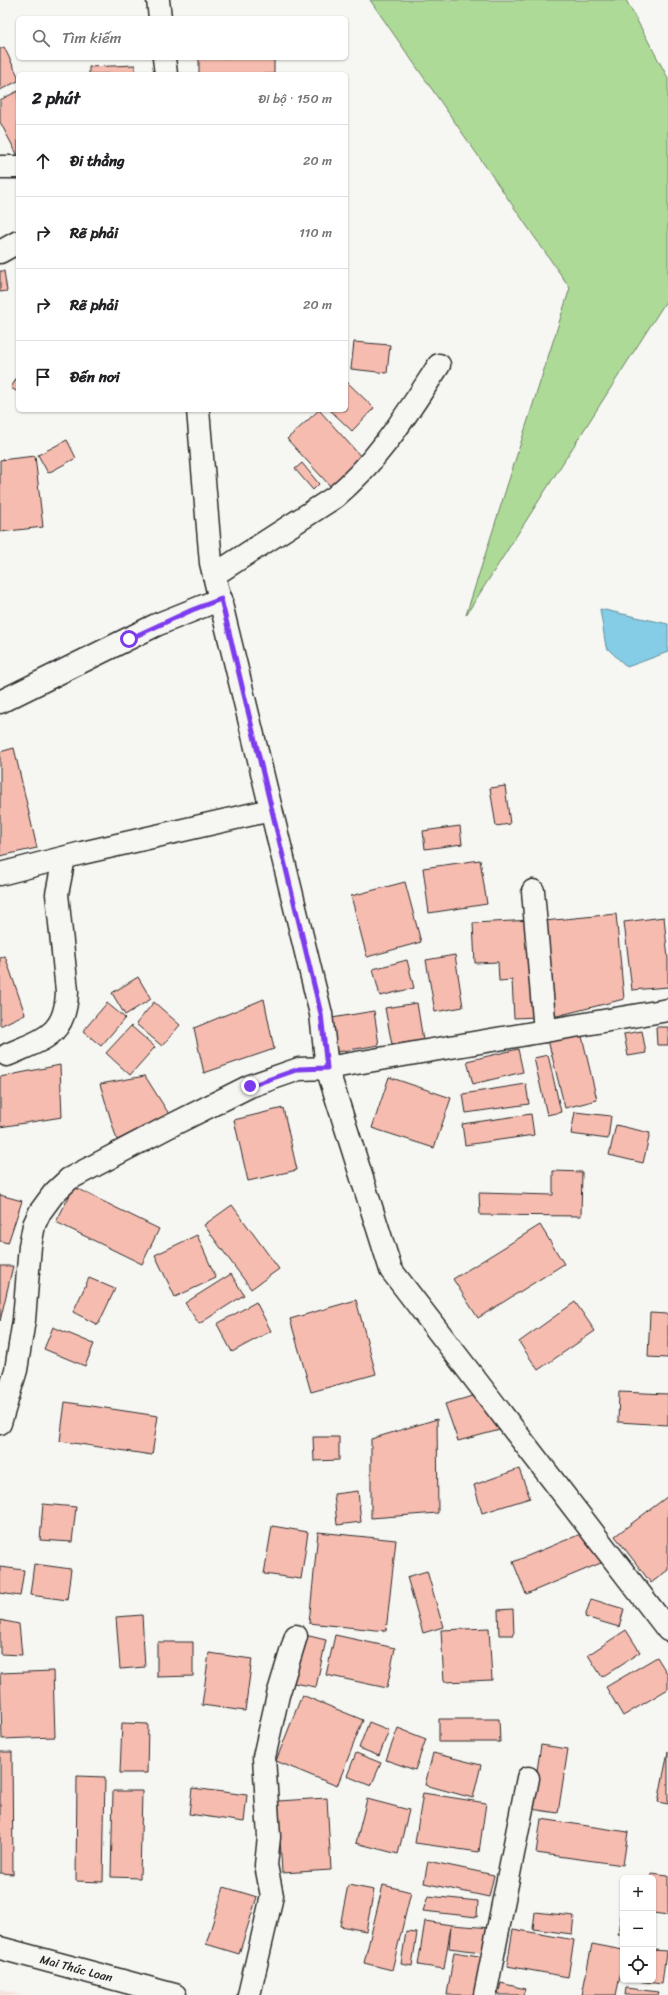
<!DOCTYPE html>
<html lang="vi">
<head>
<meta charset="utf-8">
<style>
	:root { --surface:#fff; --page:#f6f6f6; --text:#202124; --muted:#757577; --line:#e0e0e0 }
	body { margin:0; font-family:Sriracha,sans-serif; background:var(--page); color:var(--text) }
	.controls { position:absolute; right:12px; bottom:12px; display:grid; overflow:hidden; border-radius:6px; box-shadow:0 1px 3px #0004 }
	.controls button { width:36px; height:36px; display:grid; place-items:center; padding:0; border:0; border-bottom:1px solid var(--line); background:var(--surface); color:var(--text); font:20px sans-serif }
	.stop { position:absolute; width:12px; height:12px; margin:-9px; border:3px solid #7c3aed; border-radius:50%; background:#fff }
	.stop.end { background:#7c3aed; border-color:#fff; box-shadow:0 1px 4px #0008 }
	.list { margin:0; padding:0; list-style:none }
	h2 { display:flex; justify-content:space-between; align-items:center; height:52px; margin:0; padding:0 16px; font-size:17px }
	h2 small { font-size:13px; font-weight:400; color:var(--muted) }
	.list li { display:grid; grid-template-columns:26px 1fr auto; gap:12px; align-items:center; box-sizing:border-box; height:72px; padding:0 16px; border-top:1px solid var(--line) }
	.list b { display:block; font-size:15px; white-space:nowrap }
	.list em { font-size:13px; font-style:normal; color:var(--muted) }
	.icon { flex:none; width:22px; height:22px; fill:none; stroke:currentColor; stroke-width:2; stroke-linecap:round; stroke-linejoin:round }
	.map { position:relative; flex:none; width:668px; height:1995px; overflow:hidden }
	.search { position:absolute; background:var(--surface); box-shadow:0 1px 3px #0004; left:16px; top:16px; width:332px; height:44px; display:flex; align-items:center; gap:10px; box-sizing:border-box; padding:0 14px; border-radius:6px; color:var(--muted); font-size:15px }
	.panel { position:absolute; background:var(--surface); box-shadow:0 1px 3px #0004; left:16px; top:72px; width:332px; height:340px; border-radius:6px }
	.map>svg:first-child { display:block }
	.built { fill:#f6e5de }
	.green { fill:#aeda98; stroke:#6c8262 }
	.water { fill:#85cde6; stroke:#618c9b }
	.building { fill:#f7bcb0; stroke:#2b2b2b }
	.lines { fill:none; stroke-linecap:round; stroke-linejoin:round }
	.minor-casing { stroke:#2b2b2b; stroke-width:25 }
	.secondary-casing { stroke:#2b2b2b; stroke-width:25 }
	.minor { stroke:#f6f6f2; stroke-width:22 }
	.secondary { stroke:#f6f6f2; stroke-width:22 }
	.route { stroke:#7c3aed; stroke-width:5 }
	.labels { text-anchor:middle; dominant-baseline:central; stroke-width:3; stroke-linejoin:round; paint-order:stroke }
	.street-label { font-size:12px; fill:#2b2b2b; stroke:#f6f6f2 }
</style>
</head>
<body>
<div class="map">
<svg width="668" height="1995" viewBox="0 0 668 1995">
	<rect width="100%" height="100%" fill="#f6f6f2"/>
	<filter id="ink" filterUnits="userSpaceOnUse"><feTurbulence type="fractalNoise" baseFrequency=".025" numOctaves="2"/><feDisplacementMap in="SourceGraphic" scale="8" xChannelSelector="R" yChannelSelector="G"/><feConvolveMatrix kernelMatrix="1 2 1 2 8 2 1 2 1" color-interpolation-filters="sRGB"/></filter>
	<g filter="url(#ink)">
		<path class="built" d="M0 1989 22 1995H0Z"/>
		<path class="green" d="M370 0H626L668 78V298L466 615 570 288Z"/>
		<path class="water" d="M600 609 668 624V652L627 667 606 647Z"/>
		<g class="building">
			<path d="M4 47 18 76V81L0 90V49Z"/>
			<rect x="199" y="58" width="75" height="16"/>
			<path d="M135 65V74H89V67Z"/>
			<path d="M18 91V156L0 122V100Z"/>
			<path d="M0 271H4L7 291 0 292Z"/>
			<path d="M354 342 390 345 387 373 351 369Z"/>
			<path d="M18 375V392L11 388Z"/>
			<path d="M346 381 374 408 352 431 330 410H346Z"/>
			<path d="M319 410 363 459 332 488 287 439Z"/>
			<path d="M67 440 76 458 48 473 38 455Z"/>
			<path d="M35 456 43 527 0 532V460Z"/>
			<path d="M302 463 319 484 313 490 295 469Z"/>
			<path d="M14 748 37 848 0 856V752Z"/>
			<path d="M505 786 510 824 496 826 490 788Z"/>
			<path d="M460 826 462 844 425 849 423 831Z"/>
			<path d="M480 860 487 904 429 913 423 868Z"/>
			<path d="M405 882 421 942 367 957 351 896Z"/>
			<path d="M616 914 624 999 553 1017 544 921Z"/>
			<path d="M664 917 668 959V987L632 990 624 922Z"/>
			<path d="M533 920 537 1017 514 1018 512 980 499 981 498 962 475 963 473 923Z"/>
			<path d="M455 955 463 1007 435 1012 426 960Z"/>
			<path d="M5 956 25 1014 0 1026V958Z"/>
			<path d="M407 960 414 988 380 996 373 969Z"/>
			<path d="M138 977 151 999 125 1015 112 993Z"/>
			<path d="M264 999 274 1049 204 1073 194 1028Z"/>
			<path d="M154 1002 180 1025 162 1046 136 1024Z"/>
			<path d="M107 1003 125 1018 101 1046 83 1031Z"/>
			<path d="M417 1003 423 1040 392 1045 385 1008Z"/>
			<path d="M374 1011 379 1045 337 1052 332 1018Z"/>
			<path d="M131 1026 155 1047 130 1075 106 1053Z"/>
			<path d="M656 1027H668V1045H657Z"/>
			<path d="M642 1031 646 1053 628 1056 624 1034Z"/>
			<path d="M581 1032 597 1100 565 1108 548 1040Z"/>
			<path d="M518 1049 523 1072 473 1084 467 1061Z"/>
			<path d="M548 1055 561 1112 547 1115 534 1058Z"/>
			<path d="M60 1065 62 1117 0 1127V1077Z"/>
			<path d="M145 1076 169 1114 117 1140 100 1084Z"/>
			<path d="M389 1077 451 1098 434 1148 372 1128Z"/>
			<path d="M526 1084 529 1104 466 1113 463 1094Z"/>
			<path d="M283 1108 297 1170 248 1181 234 1120Z"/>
			<path d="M575 1112 611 1116 608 1139 571 1134Z"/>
			<path d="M531 1114 534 1135 465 1145 462 1124Z"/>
			<path d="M616 1125 650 1133 643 1163 609 1155Z"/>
			<path d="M553 1171 582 1172 581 1216 480 1215 479 1193 553 1195Z"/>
			<path d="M74 1187 159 1229 142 1264 56 1222Z"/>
			<path d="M0 1195 22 1201 8 1243 0 1241Z"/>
			<path d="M232 1205 279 1269 251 1289 204 1225Z"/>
			<path d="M540 1225 564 1264 478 1318 453 1279Z"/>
			<path d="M197 1235 216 1278 175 1297 155 1255Z"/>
			<path d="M0 1266H13L0 1321Z"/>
			<path d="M231 1274 244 1295 199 1324 185 1303Z"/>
			<path d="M89 1278 115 1289 98 1325 73 1312Z"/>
			<path d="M356 1300 376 1374 311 1392 290 1319Z"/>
			<path d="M256 1302 271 1331 232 1352 217 1324Z"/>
			<path d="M575 1302 595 1331 538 1370 519 1342Z"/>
			<path d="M650 1313 668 1314V1358L648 1357Z"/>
			<path d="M53 1327 94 1344 85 1366 44 1349Z"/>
			<path d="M619 1392 668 1394V1425L618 1422Z"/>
			<path d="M476 1395 500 1430 458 1441 445 1404Z"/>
			<path d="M65 1402 158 1416 152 1455 60 1441Z"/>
			<path d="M437 1419 438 1513 371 1518V1439Z"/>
			<path d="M313 1437H339V1460L314 1461Z"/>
			<path d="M519 1469 530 1498 482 1513 474 1485Z"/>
			<path d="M358 1491 361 1522 337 1525 334 1494Z"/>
			<path d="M668 1496V1570L651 1583 615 1536Z"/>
			<path d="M43 1504 76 1507 72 1542 40 1540Z"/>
			<path d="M272 1526 308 1532 301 1579 264 1574Z"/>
			<path d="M588 1531 601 1563 526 1594 513 1562Z"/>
			<path d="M318 1532 396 1540 386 1631 309 1623Z"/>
			<path d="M34 1564 71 1569 67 1600 30 1595Z"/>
			<path d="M0 1567 24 1570 20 1596 0 1593Z"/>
			<path d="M427 1571 443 1627 423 1633 407 1577Z"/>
			<path d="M591 1599 624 1609 619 1627 585 1617Z"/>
			<path d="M513 1609 514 1635H499L498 1610Z"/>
			<path d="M142 1615 145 1667 120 1669 116 1617Z"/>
			<path d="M0 1620 19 1624 22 1655 0 1654Z"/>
			<path d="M489 1628 492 1680 444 1682 441 1630Z"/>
			<path d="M626 1630 640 1652 602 1677 588 1655Z"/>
			<path d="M305 1635 326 1640 316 1687 294 1683Z"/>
			<path d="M335 1635 395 1648 387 1688 326 1675Z"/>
			<path d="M157 1642H193V1676L157 1677Z"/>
			<path d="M209 1653 252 1659 245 1711 202 1705Z"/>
			<path d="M657 1657 668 1675V1689L623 1716 606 1687Z"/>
			<path d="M53 1671 55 1737 2 1739 0 1673Z"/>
			<path d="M302 1695 363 1720 337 1786 276 1761Z"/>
			<path d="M439 1719H499L500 1742H439Z"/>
			<path d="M369 1722 389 1730 379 1756 359 1748Z"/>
			<path d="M122 1723 148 1724 147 1773H120Z"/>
			<path d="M398 1728 426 1739 415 1770 386 1760Z"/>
			<path d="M541 1745 568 1749 558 1813 531 1809Z"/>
			<path d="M0 1752H12L13 1874 0 1873Z"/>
			<path d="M668 1752V1804L658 1802Z"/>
			<path d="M356 1753 381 1763 371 1786 347 1776Z"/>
			<path d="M433 1753 481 1765 473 1798 425 1785Z"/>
			<path d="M77 1776 105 1777 103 1882 76 1881Z"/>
			<path d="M192 1788 247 1795 244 1822 189 1814Z"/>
			<path d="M113 1791H142L140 1878 111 1877Z"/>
			<path d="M423 1793 486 1803 479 1852 415 1843Z"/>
			<path d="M327 1798 331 1870 282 1873 278 1801Z"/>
			<path d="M367 1799 409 1810 398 1854 356 1843Z"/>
			<path d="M541 1819 628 1832 623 1865 536 1853Z"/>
			<path d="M428 1861 494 1875 489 1897 424 1883Z"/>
			<path d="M651 1873 668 1875V1915L653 1913V1878H651Z"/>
			<path d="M348 1885 374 1890 366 1931 340 1926Z"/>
			<path d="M383 1885 411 1892 392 1970 364 1963Z"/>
			<path d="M224 1887 257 1897 239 1954 206 1944Z"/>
			<path d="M428 1896 478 1901 477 1917 423 1911Z"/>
			<path d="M622 1907H623V1935L618 1934Z"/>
			<path d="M535 1912 574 1916 572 1934 533 1929Z"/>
			<path d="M425 1921 451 1925 444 1969 418 1965Z"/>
			<path d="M451 1925 492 1928 489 1953 449 1948Z"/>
			<path d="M513 1929 574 1940 568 1977 507 1966Z"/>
			<path d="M406 1932 417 1933 412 1966 401 1964Z"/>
			<path d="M592 1944 623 1950V1962L616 1995H582Z"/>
			<path d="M653 1950 666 1951 662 1984 627 1980H653Z"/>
			<path d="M454 1952 491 1958 485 1995H447Z"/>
			<path d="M501 1983 525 1989 523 1995H498Z"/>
			<path d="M626 1988 658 1992 657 1995H625Z"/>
		</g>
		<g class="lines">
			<g class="minor-casing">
				<g id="minor">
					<path d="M158 0 160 18"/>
					<path d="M164 58 166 74"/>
					<path d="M0 167H18"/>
					<path d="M0 252 18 242"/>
					<path d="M198 410 211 563 321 1014 327 1068 668 1010"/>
					<path d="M214 575 335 497C379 460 408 412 439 365"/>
					<path d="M0 702 156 625 221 599"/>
					<path d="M0 874 82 853 271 810"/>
					<path d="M533 891 545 1031"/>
					<path d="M7 1055C43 1039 66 1036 67 991L57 894 64 858"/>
					<path d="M0 1423 16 1370 24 1320 30 1246 34 1225 40 1212 54 1193 69 1179 166 1128 250 1086 299 1069 327 1068 391 1270 668 1630"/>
					<path d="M249 1995 272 1896 266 1865 269 1837 264 1757 278 1695 296 1636"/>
					<path d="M485 1995 528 1778"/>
				</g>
			</g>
			<g class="secondary-casing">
				<g id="secondary">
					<path id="s1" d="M0 1948 175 1995"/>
				</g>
			</g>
			<use href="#minor" class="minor"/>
			<use href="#secondary" class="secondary"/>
		</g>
	</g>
	<g class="lines" filter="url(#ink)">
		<path class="route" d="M129 639 192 610 221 599 321 1014 327 1068 299 1069 250 1086"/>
	</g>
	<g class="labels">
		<g class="street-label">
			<text stroke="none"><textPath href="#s1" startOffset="79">Mai Thúc Loan</textPath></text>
		</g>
	</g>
</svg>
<div class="controls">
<button>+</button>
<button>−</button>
<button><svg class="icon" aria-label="locate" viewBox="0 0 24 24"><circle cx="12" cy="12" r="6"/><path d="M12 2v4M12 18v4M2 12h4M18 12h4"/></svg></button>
</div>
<div class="stop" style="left:129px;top:639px"></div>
<div class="stop end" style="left:250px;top:1086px"></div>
<div class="search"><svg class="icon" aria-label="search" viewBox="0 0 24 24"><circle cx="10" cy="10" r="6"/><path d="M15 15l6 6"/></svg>Tìm kiếm</div>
<section class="panel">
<h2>2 phút<small>Đi bộ · 150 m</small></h2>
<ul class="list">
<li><svg class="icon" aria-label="ahead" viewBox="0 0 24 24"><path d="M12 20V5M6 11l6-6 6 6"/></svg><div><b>Đi thẳng</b></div><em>20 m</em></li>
<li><svg class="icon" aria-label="right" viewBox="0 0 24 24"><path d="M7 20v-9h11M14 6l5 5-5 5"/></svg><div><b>Rẽ phải</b></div><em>110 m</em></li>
<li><svg class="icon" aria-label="right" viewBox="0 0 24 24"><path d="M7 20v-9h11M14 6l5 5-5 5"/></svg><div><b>Rẽ phải</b></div><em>20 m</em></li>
<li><svg class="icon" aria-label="arrive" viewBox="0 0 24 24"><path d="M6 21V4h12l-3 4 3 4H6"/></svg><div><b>Đến nơi</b></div></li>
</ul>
</section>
</div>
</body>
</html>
